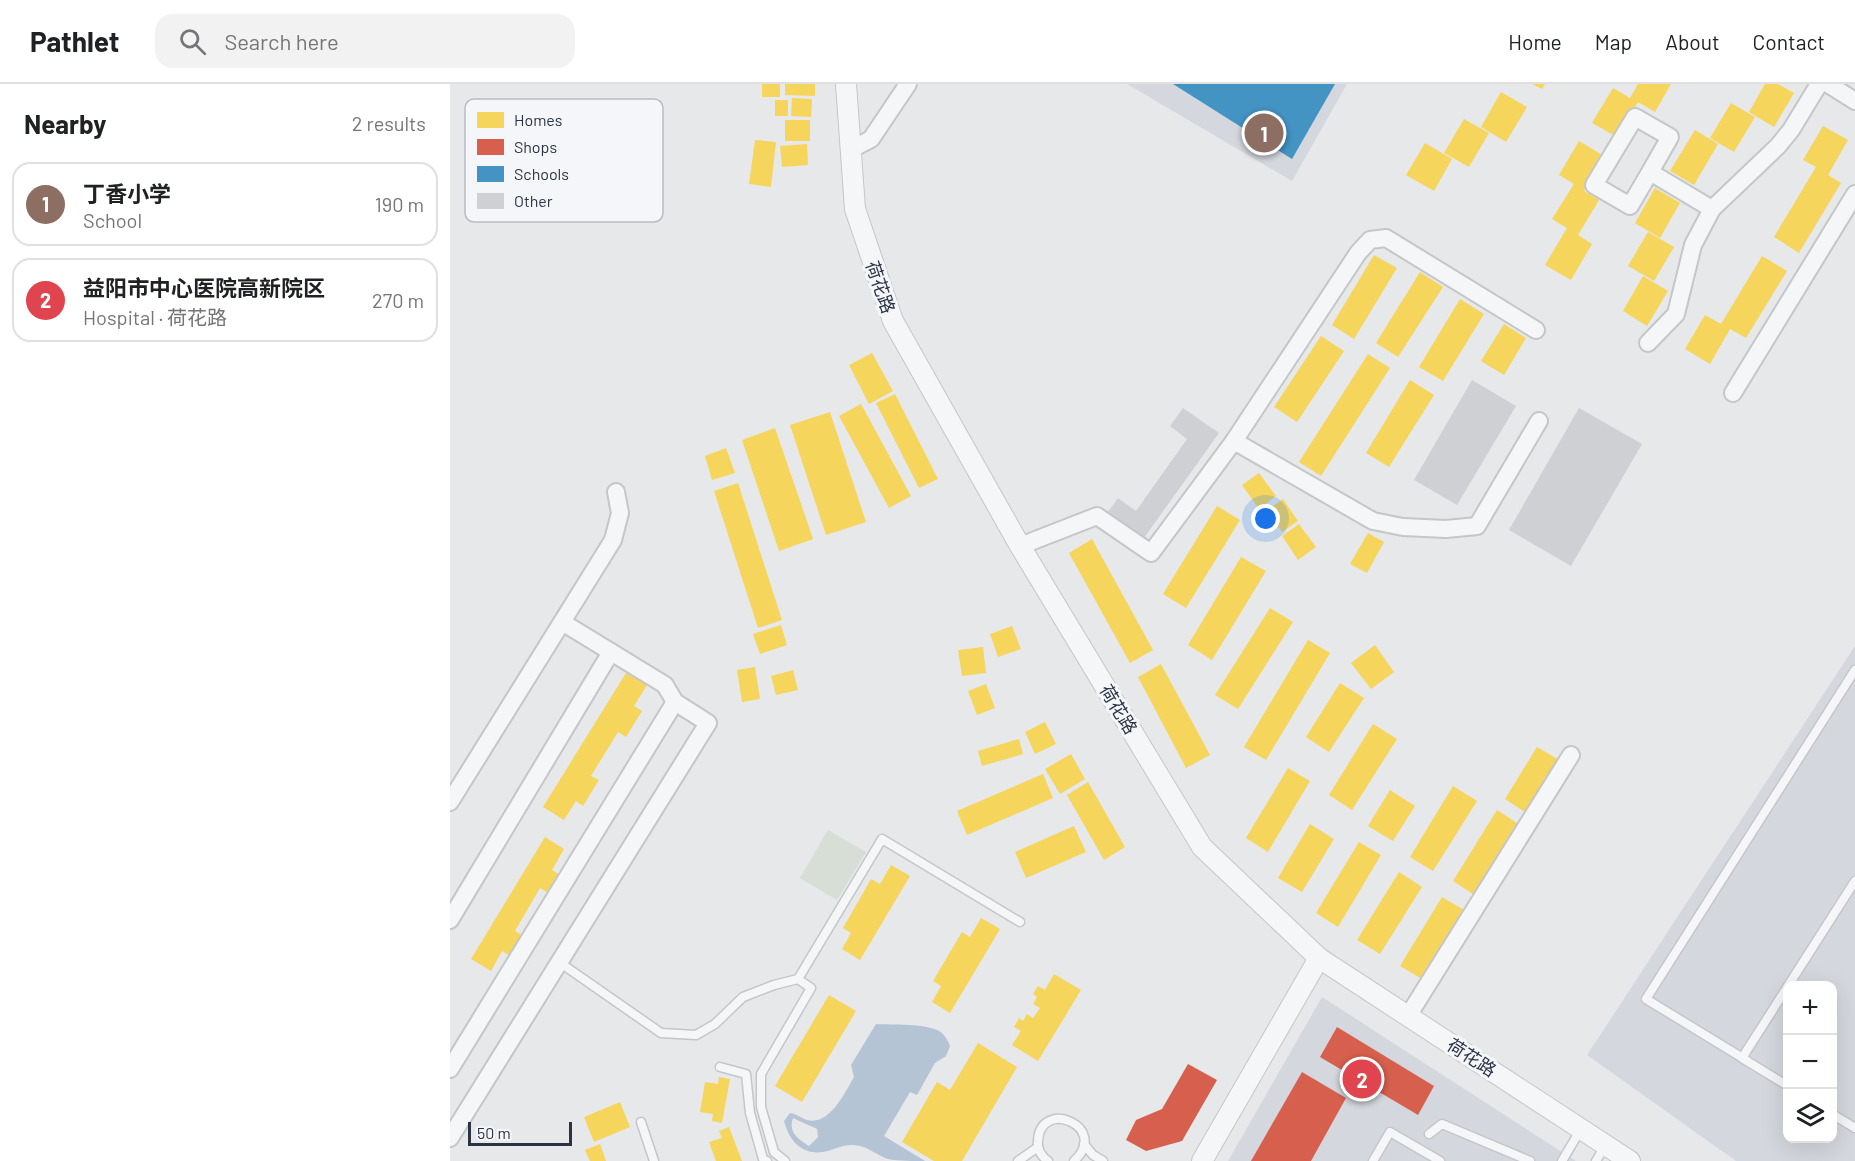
<!DOCTYPE html>
<html lang="en">
<head>
<meta charset="utf-8">
<style>
	:root { --surface:#fff; --page:#f2f2f2; --text:#202124; --muted:#757577; --line:#e0e0e0; --accent:#6c737f }
	body { margin:0; font-family:Barlow,"Noto Sans SC",sans-serif; background:var(--page); color:var(--text) }
	.controls { position:absolute; right:18px; bottom:18px; display:grid; overflow:hidden; border-radius:12px; box-shadow:0 6px 24px #0002 }
	.controls button { width:54px; height:54px; display:grid; place-items:center; padding:0; border:0; border-bottom:2px solid var(--line); background:var(--surface); color:var(--text); font:30px sans-serif }
	.scale { position:absolute; left:18px; bottom:15px; width:104px; box-sizing:border-box; padding-left:6px; border:3px solid #2b3445; border-top:0; font-size:16px; line-height:21px; white-space:nowrap; color:#2b3445; -webkit-text-stroke:4px #f4f6f9; paint-order:stroke }
	.you { position:absolute; left:816px; top:435px; width:21px; height:21px; margin:-15px; border:4px solid #fff; border-radius:50%; background:#1a73e8; box-shadow:0 0 0 9px #1a73e833 }
	.badge { display:grid; place-items:center; width:39px; height:39px; border-radius:50%; background:var(--accent); color:#fff; font-size:20px; font-weight:700 }
	.pin { position:absolute; translate:-50% -50%; border:3px solid #fff; box-shadow:0 2px 6px #0006 }
	.list { margin:0; padding:0; list-style:none }
	h2 { display:flex; justify-content:space-between; align-items:center; height:78px; margin:0; padding:0 24px; font-size:26px }
	h2 small { font-size:20px; font-weight:400; color:var(--muted) }
	.list li { display:grid; grid-template-columns:39px 1fr auto; gap:18px; align-items:center; box-sizing:border-box; height:84px; margin:0 12px 12px; padding:0 12px; border:2px solid var(--line); border-radius:18px }
	.list b { display:block; font-size:22px; white-space:nowrap }
	.list p { margin:0; font-size:20px; white-space:nowrap; color:var(--muted) }
	.list em { font-size:20px; font-style:normal; color:var(--muted) }
	.icon { flex:none; width:33px; height:33px; fill:none; stroke:currentColor; stroke-width:2; stroke-linecap:round; stroke-linejoin:round }
	.map { position:relative; flex:none; width:1405px; height:1077px; overflow:hidden }
	header { display:flex; align-items:center; gap:36px; box-sizing:border-box; height:84px; padding:0 30px; background:var(--surface); border-bottom:2px solid var(--line) }
	header strong { font-size:28px }
	nav { display:flex; gap:33px; margin-inline-start:auto; font-size:21px }
	.search { width:420px; height:54px; background:var(--page); display:flex; align-items:center; gap:15px; box-sizing:border-box; padding:0 21px; border-radius:18px; color:var(--muted); font-size:22px }
	main { display:flex }
	aside { flex:1; background:var(--surface) }
	.map>svg:first-child { display:block }
	.built { fill:#d4d7dd; fill-rule:evenodd }
	.green { fill:#d6ded6 }
	.water { fill:#b4c4d5; fill-rule:evenodd }
	.homes { fill:#f6d55c }
	.shops { fill:#d6604d }
	.schools { fill:#4393c3 }
	.building { fill:#ced0d3 }
	.lines { fill:none; stroke-linecap:round; stroke-linejoin:round }
	.service-casing { stroke:#c4c6c8; stroke-width:11 }
	.minor-casing { stroke:#c4c6c8; stroke-width:20 }
	.tertiary-casing { stroke:#c4c6c8; stroke-width:22 }
	.service { stroke:#f5f6f7; stroke-width:8 }
	.minor { stroke:#f5f6f7; stroke-width:16 }
	.tertiary { stroke:#f5f6f7; stroke-width:20 }
	.labels { text-anchor:middle; dominant-baseline:central; stroke-width:6; stroke-linejoin:round; paint-order:stroke }
	.street-label { font-size:18px; fill:#2b3445; stroke:#f4f6f9 }
	.key { fill:#f4f6f9; stroke:#b8bcc3; stroke-width:1.5 }
	.key-label { font-size:16px; fill:#2b3445 }
</style>
</head>
<body>
<header>
<strong>Pathlet</strong>
<div class="search"><svg class="icon" aria-label="search" viewBox="0 0 24 24"><circle cx="10" cy="10" r="6"/><path d="M15 15l6 6"/></svg>Search here</div>
<nav><a>Home</a><a>Map</a><a>About</a><a>Contact</a></nav>
</header>
<main>
<aside>
<h2>Nearby<small>2 results</small></h2>
<ul class="list">
<li><span class="badge" style="background:#8d6e63">1</span><div><b>丁香小学</b><p>School</p></div><em>190 m</em></li>
<li><span class="badge" style="background:#e0444e">2</span><div><b>益阳市中心医院高新院区</b><p>Hospital · 荷花路</p></div><em>270 m</em></li>
</ul>
</aside>
<div class="map">
<svg width="1405" height="1077" viewBox="0 0 1405 1077">
	<rect width="100%" height="100%" fill="#e6e8ea"/>
	<g class="built">
		<path d="M677 0H897L842 97Z"/>
		<path d="M1405 562V1077H1286L1137 971ZM1338 902H1382V1054H1338Z"/>
		<path d="M872 913 1126 1077H778Z"/>
	</g>
	<path class="green" d="M378 746 416 768 387 816 350 794Z"/>
	<path class="water" d="M426 940C443 941 474 939 489 947 494 950 498 956 500 962L496 972 485 979 467 1011 460 1008 434 1052 475 1077C464 1077 449 1077 438 1075 426 1071 418 1062 404 1061 394 1060 383 1066 373 1068 351 1071 339 1056 334 1037L340 1029C347 1030 351 1034 357 1036 380 1042 395 1008 404 993L401 981ZM343 1034 367 1045 368 1053 359 1062C348 1055 338 1048 343 1034Z"/>
	<g class="homes">
		<rect x="312" y="0" width="18" height="13"/>
		<path d="M335 0H365V12L335 11Z"/>
		<path d="M1082 0H1095L1092 5Z"/>
		<path d="M1188 0H1221L1205 28 1188 18 1167 53 1142 39 1163 4 1180 14Z"/>
		<path d="M1315 0H1328L1344 9 1324 43 1299 28Z"/>
		<path d="M1051 8 1077 23 1056 58 1031 43Z"/>
		<path d="M342 14 362 15 361 33 341 32Z"/>
		<rect x="325" y="16" width="13" height="16"/>
		<path d="M1281 19 1305 33 1284 68 1260 54Z"/>
		<path d="M1014 35 1039 49 1019 83 994 69Z"/>
		<rect x="335" y="36" width="25" height="21"/>
		<path d="M1373 42 1398 56 1378 91 1391 99 1349 169 1324 153 1366 83 1353 76Z"/>
		<path d="M1245 46 1268 60 1244 101 1220 87Z"/>
		<path d="M305 56 326 58 321 103 299 100Z"/>
		<path d="M1129 57 1154 72 1134 107 1149 116 1128 151 1142 160 1121 196 1095 181 1117 144 1102 135 1124 100 1109 91Z"/>
		<path d="M975 59 1002 75 984 107 956 91Z"/>
		<path d="M357 60 358 81 332 83 330 62Z"/>
		<path d="M1205 104 1230 119 1210 154 1185 139Z"/>
		<path d="M1198 148 1224 163 1204 197 1178 182Z"/>
		<path d="M924 171 947 184 904 255 882 241Z"/>
		<path d="M1312 172 1337 187 1296 254 1280 245 1260 280 1235 265 1255 231 1271 240Z"/>
		<path d="M970 188 993 203 948 273 926 259Z"/>
		<path d="M1193 192 1218 207 1197 242 1173 227Z"/>
		<path d="M1010 215 1034 230 993 297 969 283Z"/>
		<path d="M1054 240 1076 254 1054 291 1031 277Z"/>
		<path d="M871 252 894 267 847 338 824 323Z"/>
		<path d="M422 269 443 307 419 320 399 281Z"/>
		<path d="M918 270 940 284 871 392 849 378Z"/>
		<path d="M960 296 984 311 939 383 916 369Z"/>
		<path d="M445 310 488 395 469 404 426 319Z"/>
		<path d="M411 320 461 412 439 424 389 332Z"/>
		<path d="M380 328 416 438 376 451 340 341Z"/>
		<path d="M325 344 363 455 329 467 292 356Z"/>
		<path d="M276 364 285 389 262 396 255 372Z"/>
		<path d="M809 389 826 412 809 425 792 401Z"/>
		<path d="M288 399 332 536 308 544 264 407Z"/>
		<path d="M833 415 848 437 832 448 817 426Z"/>
		<path d="M767 422 790 436 736 524 713 510Z"/>
		<path d="M849 440 866 463 848 476 832 452Z"/>
		<path d="M918 449 934 458 917 489 900 480Z"/>
		<path d="M642 455 703 566 680 579 619 469Z"/>
		<path d="M791 473 816 487 762 576 738 561Z"/>
		<path d="M820 524 843 538 788 625 765 611Z"/>
		<path d="M331 541 337 561 310 570 303 550Z"/>
		<path d="M562 542 571 565 548 573 540 550Z"/>
		<path d="M858 556 880 569 816 676 794 663Z"/>
		<path d="M925 561 944 588 921 605 901 579Z"/>
		<path d="M533 563 536 589 512 592 508 566Z"/>
		<path d="M711 580 760 671 736 684 688 593Z"/>
		<path d="M305 583 310 615 292 618 287 586Z"/>
		<path d="M343 586 348 606 326 611 321 592Z"/>
		<path d="M176 589 197 601 184 622 192 627 176 653 168 648 141 692 149 696 133 722 126 717 114 736 93 723Z"/>
		<path d="M890 599 914 614 879 668 856 653Z"/>
		<path d="M536 600 545 624 527 631 518 607Z"/>
		<path d="M595 638 606 660 585 670 575 648Z"/>
		<path d="M923 640 947 655 902 726 879 711Z"/>
		<path d="M569 655 573 670 532 682 528 667Z"/>
		<path d="M1087 663 1111 677 1078 730 1055 715Z"/>
		<path d="M621 670 635 695 610 710 595 685Z"/>
		<path d="M838 684 860 697 818 768 796 754Z"/>
		<path d="M593 690 603 714 517 751 507 727Z"/>
		<path d="M638 698 675 763 654 776 617 711Z"/>
		<path d="M1003 702 1027 717 983 787 960 773Z"/>
		<path d="M940 706 965 722 943 757 918 742Z"/>
		<path d="M1047 726 1070 741 1026 812 1003 797Z"/>
		<path d="M860 740 884 755 852 808 828 794Z"/>
		<path d="M624 742 636 768 576 794 565 768Z"/>
		<path d="M95 753 114 765 102 786 110 791 98 809 90 804 65 847 72 851 60 872 52 867 41 887 21 875Z"/>
		<path d="M909 758 931 771 888 843 866 829Z"/>
		<path d="M441 781 460 792 410 876 392 865 401 849 393 844 421 795 430 800Z"/>
		<path d="M949 788 972 803 930 870 907 856Z"/>
		<path d="M992 813 1014 826 972 895 950 882Z"/>
		<path d="M531 834 550 845 500 929 482 918 491 902 483 897 512 848 520 853Z"/>
		<path d="M604 890 631 906 588 977 562 961 571 947 564 943 569 934 573 937 577 930 583 934 590 924 583 920 587 913 583 910 588 902 595 906Z"/>
		<path d="M379 911 406 927 352 1018 325 1002Z"/>
		<path d="M528 959 567 983 512 1077H484L452 1058 487 998 500 1006Z"/>
		<path d="M269 993 280 995 272 1039 262 1037 263 1030 250 1028 255 998 268 1000Z"/>
		<path d="M170 1018 180 1043 144 1058 134 1033Z"/>
		<path d="M279 1043 292 1077H266L259 1058 272 1054 269 1047Z"/>
		<path d="M150 1060 156 1077H140L135 1066Z"/>
	</g>
	<g class="shops">
		<path d="M887 943 984 1002 968 1031 870 973Z"/>
		<path d="M738 980 767 996 732 1057 696 1067 676 1056 686 1036 712 1025Z"/>
		<path d="M852 988 896 1014 861 1077H801Z"/>
	</g>
	<path class="schools" d="M723 0H885L842 75Z"/>
	<g class="building">
		<path d="M1022 296 1066 322 1007 421 964 396Z"/>
		<path d="M733 324 769 349 694 454 658 428 668 414 686 427 737 355 720 342Z"/>
		<path d="M1129 324 1192 360 1121 482 1059 446Z"/>
	</g>
	<g class="lines">
		<g class="service-casing">
			<g id="service">
				<path d="M109 878 211 949 246 951 265 940 293 913 324 901 348 895"/>
				<path d="M1338 902 1292 974 1338 1002"/>
				<path d="M1338 902 1405 797"/>
				<path d="M1296 976 1196 915 1405 586"/>
				<path d="M270 983 296 990 300 1029 313 1075 317 1077"/>
				<path d="M1382 1030 1405 1044"/>
				<path d="M191 1038 204 1077"/>
				<path d="M979 1050 992 1040 1080 1077"/>
				<path d="M634 1060 643 1071 653 1077"/>
				<path d="M335 1077 324 1068 311 1023V990L361 904 348 895 432 755 570 838"/>
				<path d="M568 1077 588 1063"/>
				<path d="M598 1077C591 1072 587 1065 588 1057 590 1013 661 1043 624 1077"/>
				<path d="M923 1077 940 1048 990 1077"/>
				<path d="M1112 1077 1131 1045"/>
				<path d="M1146 1077 1155 1062"/>
			</g>
		</g>
		<g class="minor-casing">
			<g id="minor">
				<path d="M1378 0 1405 17"/>
				<path d="M400 66 421 55 458 0"/>
				<path d="M1200 88 1180 122 1144 101 1185 33 1220 53 1200 88 1262 125"/>
				<path d="M1198 259 1226 230 1243 161 1262 125 1328 62 1341 46 1369 0"/>
				<path d="M1283 309 1405 110"/>
				<path d="M784 357 908 169 920 156 936 154 1086 246"/>
				<path d="M570 462 647 432 701 469 784 357 923 437 953 443 996 445 1027 442 1089 337"/>
				<path d="M0 718 163 456 170 429 166 408"/>
				<path d="M0 836 161 568"/>
				<path d="M958 932 1121 671"/>
				<path d="M0 985 225 618"/>
				<path d="M0 1054 258 639 225 618 215 601 112 538"/>
			</g>
		</g>
		<g class="tertiary-casing">
			<g id="tertiary">
				<path d="M396 0 405 125 443 237 570 462 752 763 869 874 1180 1077"/>
				<path d="M752 1077 869 874"/>
			</g>
		</g>
		<use href="#service" class="service"/>
		<use href="#minor" class="minor"/>
		<use href="#tertiary" class="tertiary"/>
	</g>
	<g class="labels">
		<g class="street-label">
			<text transform="translate(431 203) rotate(71)">荷花路</text>
			<text transform="translate(669 625) rotate(59)">荷花路</text>
			<text transform="translate(1022 973) rotate(33)">荷花路</text>
		</g>
	</g>
	<rect x="15" y="15" width="198" height="123" rx="9" class="key"/>
	<rect x="27" y="28" width="27" height="16" fill="#f6d55c"/>
	<rect x="27" y="55" width="27" height="16" fill="#d6604d"/>
	<rect x="27" y="82" width="27" height="16" fill="#4393c3"/>
	<rect x="27" y="109" width="27" height="16" fill="#ced0d3"/>
	<g class="key-label">
		<text x="64" y="42">Homes</text>
		<text x="64" y="69">Shops</text>
		<text x="64" y="96">Schools</text>
		<text x="64" y="123">Other</text>
	</g>
</svg>
<div class="controls">
<button>+</button>
<button>−</button>
<button><svg class="icon" aria-label="layers" viewBox="0 0 24 24"><path d="M12 4l9 5-9 5-9-5zM3 14l9 5 9-5"/></svg></button>
</div>
<div class="scale">50 m</div>
<div class="you"></div>
<div class="pin badge" style="left:814px;top:49px;background:#8d6e63">1</div>
<div class="pin badge" style="left:912px;top:995px;background:#e0444e">2</div>
</div>
</main>
</body>
</html>
